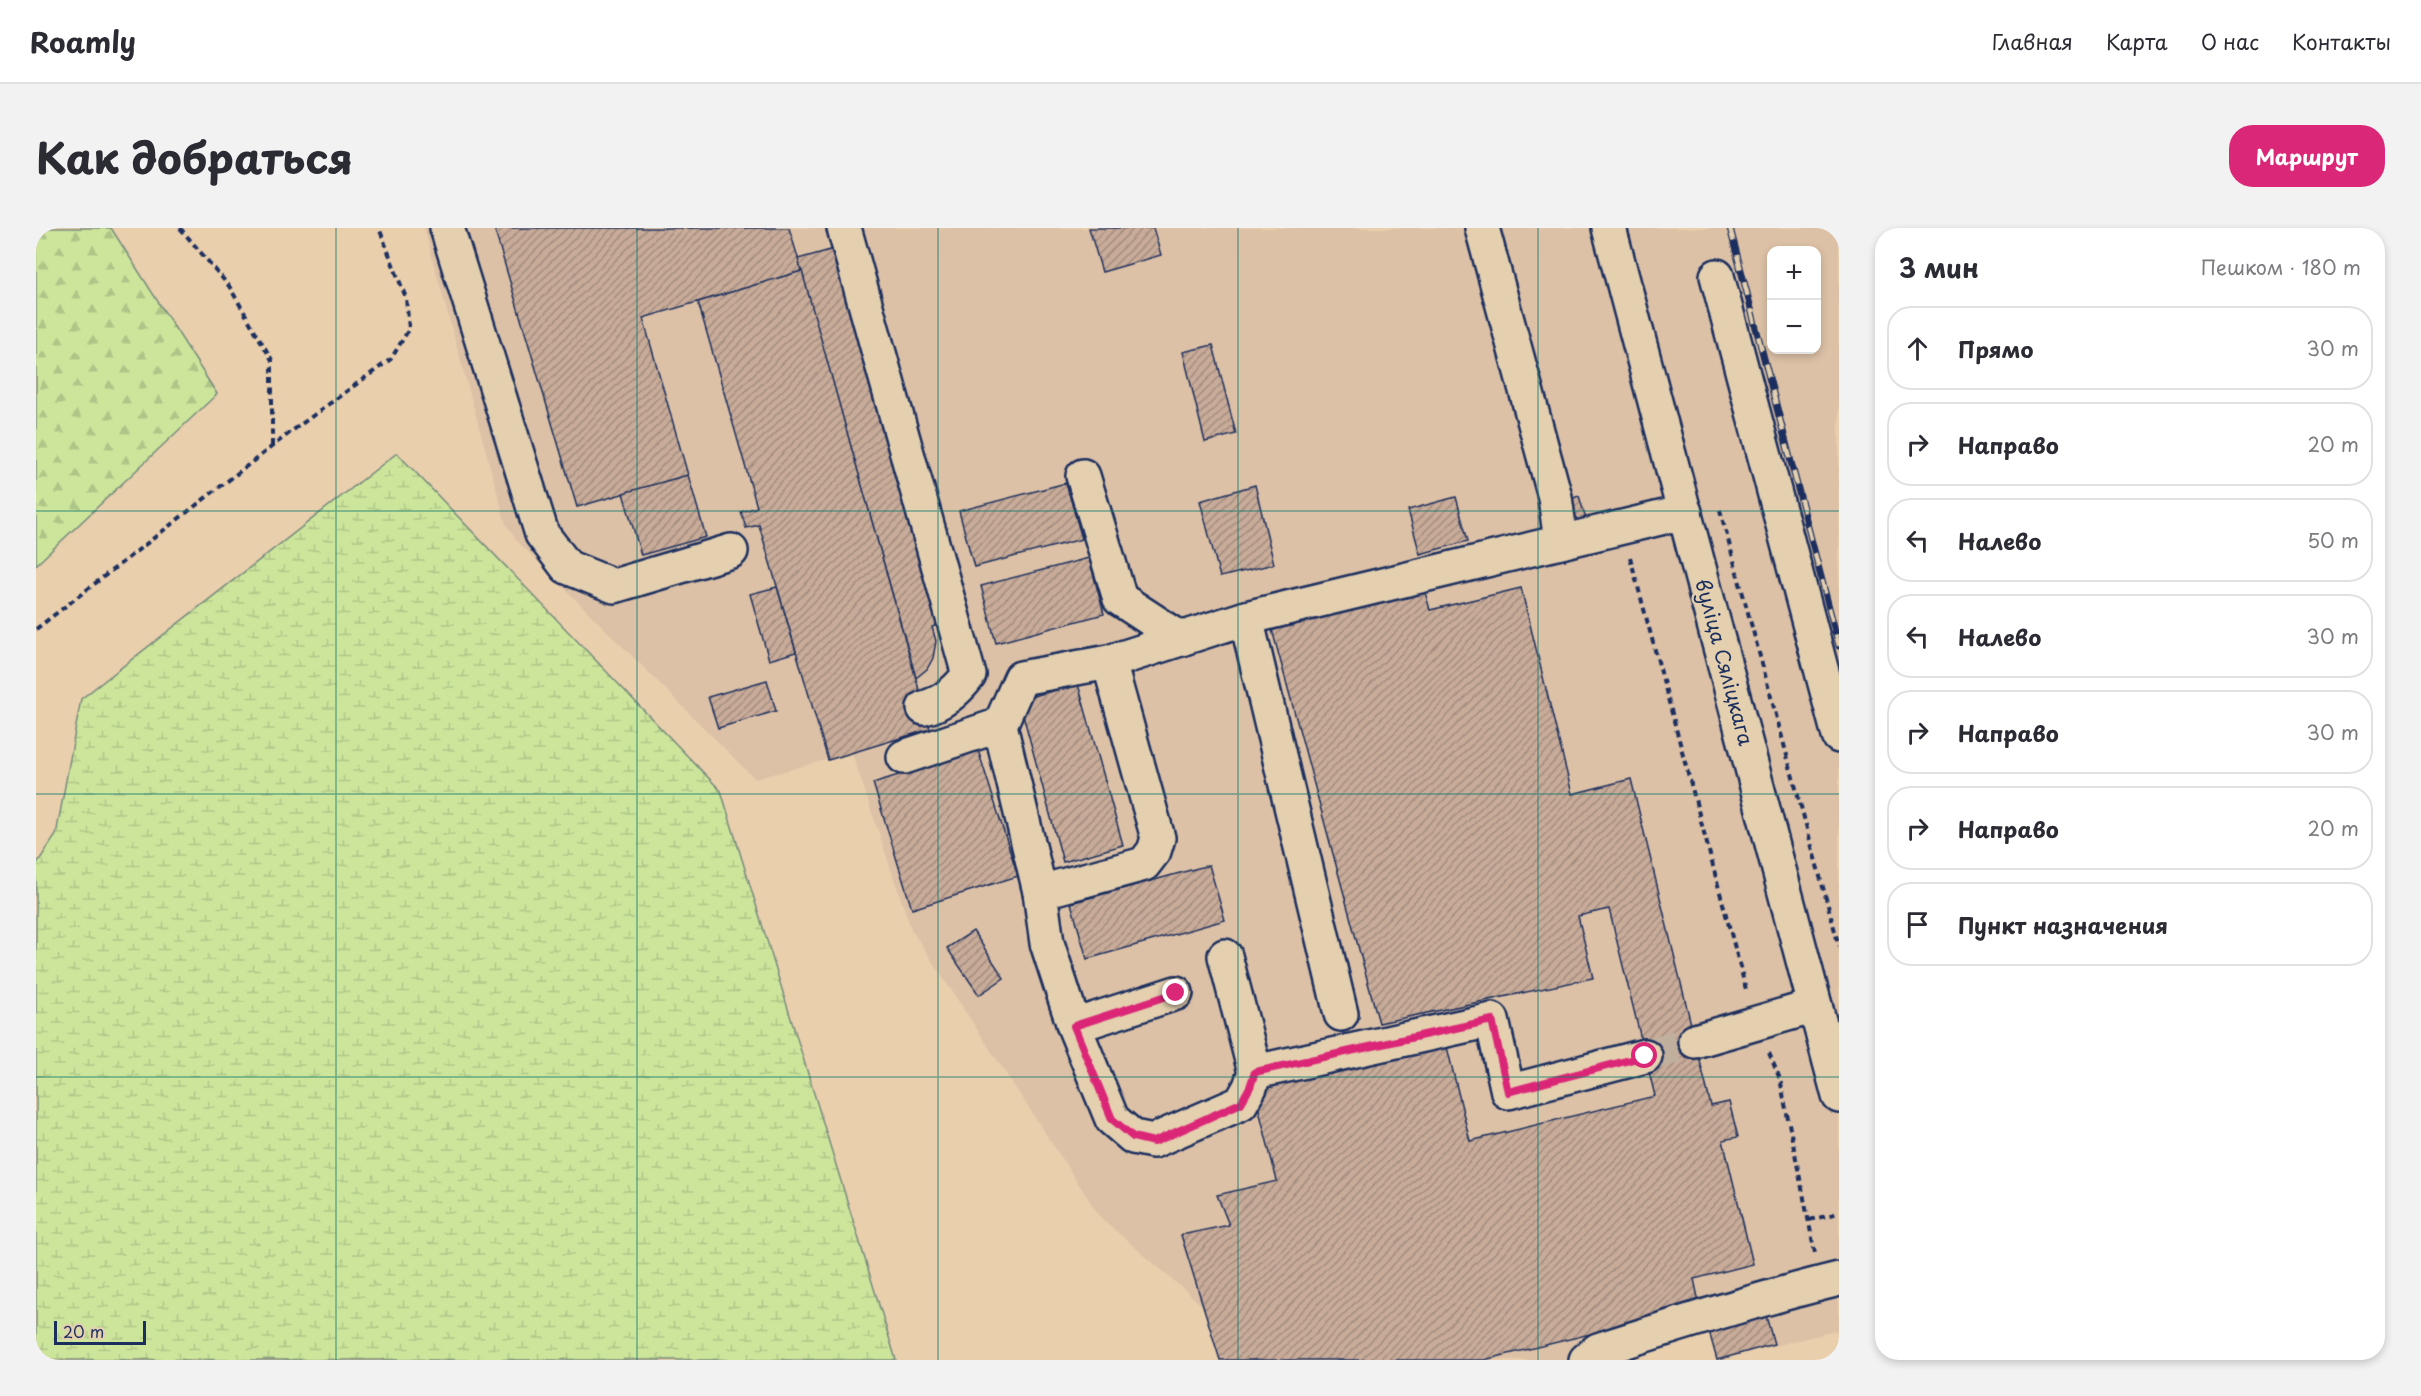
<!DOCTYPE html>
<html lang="ru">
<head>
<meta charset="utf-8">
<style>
	:root { --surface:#fff; --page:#f2f2f3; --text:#2b2b33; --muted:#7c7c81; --line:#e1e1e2; --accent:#db2777 }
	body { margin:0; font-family:"Playpen Sans",sans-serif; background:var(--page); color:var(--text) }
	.controls { position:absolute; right:18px; top:18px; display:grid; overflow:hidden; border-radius:12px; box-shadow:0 3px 9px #0003 }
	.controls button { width:54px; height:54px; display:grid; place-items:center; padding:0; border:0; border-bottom:2px solid var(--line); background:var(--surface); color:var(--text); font:30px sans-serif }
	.scale { position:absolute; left:18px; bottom:15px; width:92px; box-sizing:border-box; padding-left:6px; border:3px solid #1b2f5e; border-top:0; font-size:16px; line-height:21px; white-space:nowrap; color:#1b2f5e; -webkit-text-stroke:4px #e4d0af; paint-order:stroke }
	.stop { position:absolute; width:18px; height:18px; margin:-14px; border:4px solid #db2777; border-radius:50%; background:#fff }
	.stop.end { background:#db2777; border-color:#fff; box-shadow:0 2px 6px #0008 }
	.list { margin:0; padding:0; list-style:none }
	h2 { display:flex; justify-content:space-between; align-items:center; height:78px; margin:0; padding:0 24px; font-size:26px }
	h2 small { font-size:20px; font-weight:400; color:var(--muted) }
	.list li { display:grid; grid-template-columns:39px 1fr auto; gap:18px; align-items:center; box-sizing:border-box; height:84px; margin:0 12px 12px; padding:0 12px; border:2px solid var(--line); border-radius:24px }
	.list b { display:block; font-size:22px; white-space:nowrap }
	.list em { font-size:20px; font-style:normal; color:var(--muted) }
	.icon { flex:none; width:33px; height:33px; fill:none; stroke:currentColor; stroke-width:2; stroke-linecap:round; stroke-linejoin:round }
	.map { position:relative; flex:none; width:1803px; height:1132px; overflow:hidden; border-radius:24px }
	header { display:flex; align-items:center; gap:36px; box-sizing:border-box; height:84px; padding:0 30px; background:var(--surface); border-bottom:2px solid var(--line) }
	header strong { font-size:28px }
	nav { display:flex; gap:33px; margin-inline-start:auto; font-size:21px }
	.intro { display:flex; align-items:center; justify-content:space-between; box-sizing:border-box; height:144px; padding:0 36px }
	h1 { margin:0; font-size:42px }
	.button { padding:15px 27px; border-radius:24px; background:var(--accent); color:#fff; font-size:21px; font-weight:700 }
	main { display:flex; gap:36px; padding:0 36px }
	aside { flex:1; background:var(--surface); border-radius:24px; box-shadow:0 3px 9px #0003 }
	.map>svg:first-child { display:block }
	.built { fill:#dcc1a6; fill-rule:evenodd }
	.forest { fill:url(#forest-firs); stroke:#748a7c; stroke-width:1.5 }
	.wetland { fill:url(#wetland-marsh); stroke:#748a7c; stroke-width:1.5 }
	.building { fill:url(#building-hatch); stroke:#1b2f5e; stroke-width:1.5 }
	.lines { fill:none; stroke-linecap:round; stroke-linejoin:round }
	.minor-tunnel { stroke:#c1af9d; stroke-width:33; stroke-dasharray:33 16; stroke-linecap:butt }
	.minor-casing { stroke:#1b2f5e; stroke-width:38 }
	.path { stroke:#1b2f5e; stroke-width:4; stroke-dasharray:6 4.5; stroke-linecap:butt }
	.minor { stroke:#e4d0af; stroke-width:33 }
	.rail-casing { stroke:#1b2f5e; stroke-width:7 }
	.rail { stroke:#e4d0af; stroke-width:4.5; stroke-dasharray:14; stroke-linecap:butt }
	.route { stroke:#db2777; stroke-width:8 }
	.grid { fill:none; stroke:#0f766e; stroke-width:1.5; stroke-opacity:0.55 }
	.labels { text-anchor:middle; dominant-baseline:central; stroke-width:4.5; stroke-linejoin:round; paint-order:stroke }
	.street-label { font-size:20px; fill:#1b2f5e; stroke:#e4d0af }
</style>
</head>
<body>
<header>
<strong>Roamly</strong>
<nav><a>Главная</a><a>Карта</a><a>О нас</a><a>Контакты</a></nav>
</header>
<div class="intro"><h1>Как добраться</h1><a class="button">Маршрут</a></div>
<main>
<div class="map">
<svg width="1803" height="1132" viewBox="0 0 1803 1132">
	<defs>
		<pattern id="forest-firs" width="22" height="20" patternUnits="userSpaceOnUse" patternTransform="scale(1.5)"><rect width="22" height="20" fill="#cde59b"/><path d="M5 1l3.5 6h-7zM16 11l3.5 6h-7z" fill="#afc588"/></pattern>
		<pattern id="wetland-marsh" width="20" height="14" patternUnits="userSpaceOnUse" patternTransform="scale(1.5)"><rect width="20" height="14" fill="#cde59b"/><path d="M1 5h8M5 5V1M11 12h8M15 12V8" fill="none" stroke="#afc588"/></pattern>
		<pattern id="building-hatch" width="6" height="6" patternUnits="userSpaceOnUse" patternTransform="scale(1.5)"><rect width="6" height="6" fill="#c8ab98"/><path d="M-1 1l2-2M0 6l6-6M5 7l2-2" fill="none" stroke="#a28c7f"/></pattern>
	</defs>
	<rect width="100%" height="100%" fill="#eacfad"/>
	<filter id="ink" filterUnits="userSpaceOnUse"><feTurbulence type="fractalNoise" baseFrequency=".0167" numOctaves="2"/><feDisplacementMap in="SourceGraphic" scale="12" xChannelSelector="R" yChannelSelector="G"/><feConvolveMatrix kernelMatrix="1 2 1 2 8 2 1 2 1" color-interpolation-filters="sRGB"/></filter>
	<g filter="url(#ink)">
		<path class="built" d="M388 0H1803V1102L1681 1132 1674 1107 1581 1132H1184L1167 1078 1065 990 875 701 816 525 719 551 481 313 470 296ZM1736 22H1780V122H1736Z"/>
		<path class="forest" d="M0 0H75L181 166 0 337Z"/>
		<path class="wetland" d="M361 225 685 563 860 1132H0V637L20 607 45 471Z"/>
		<g class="building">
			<path d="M458 0H753L766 43 607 90 652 247 541 279Z"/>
			<path d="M1053 0H1117L1125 27 1066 44Z"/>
			<path d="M798 21 903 397 896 399 900 413 897 430 891 441 880 450 762 31Z"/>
			<path d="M766 43 894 501 792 532 723 297 710 300 705 284 721 279 662 74Z"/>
			<path d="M1177 117 1200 206 1169 214 1147 124Z"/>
			<path d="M652 247 670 309 605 327 587 265Z"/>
			<path d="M1030 255 1046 311 938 339 923 283Z"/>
			<path d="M1219 257 1238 336 1184 349 1164 273Z"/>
			<path d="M1543 268 1550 291 1534 296 1527 273Z"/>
			<path d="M1420 269 1432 313 1384 326 1372 282Z"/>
			<path d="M1053 330 1068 386 960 415 945 358Z"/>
			<path d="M741 359 760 424 733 432 714 366Z"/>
			<path d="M1388 360 1394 382 1485 360 1536 566 1595 551 1675 878 1693 874 1702 909 1687 912 1717 1036 1658 1051 1664 1079 1448 1132H1184L1145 1007 1193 997 1181 967 1241 953 1218 862 1410 815 1434 913 1619 868 1573 681 1542 688 1557 750 1343 795 1235 398Z"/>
			<path d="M731 452 740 483 682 500 672 469Z"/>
			<path d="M1042 456 1087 617 1027 634 983 472Z"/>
			<path d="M942 522 982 648 876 681 837 555Z"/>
			<path d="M1173 637 1189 692 1051 731 1035 675Z"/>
			<path d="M937 703 968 750 943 767 911 720Z"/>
			<path d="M1728 1081 1738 1116 1681 1132 1674 1107 1676 1095Z"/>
		</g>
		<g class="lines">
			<path class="minor-tunnel" d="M1609 828 1659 813"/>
			<g class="minor-casing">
				<g id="minor">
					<path d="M411 0 506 306 531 339 578 358 695 323"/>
					<path d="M808 0 933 447C921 463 907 475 888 480"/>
					<path d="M1446 0 1519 269 1525 314"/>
					<path d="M1573 0 1803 868"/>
					<path d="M1681 48 1803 508"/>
					<path d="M1047 248 1084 371 1145 411"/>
					<path d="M1210 390 1305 786"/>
					<path d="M868 529 964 497"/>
					<path d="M1004 664 1108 636 1118 623 1122 610 1073 434"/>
					<path d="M1189 728 1219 844 1214 859 1205 875 1117 913 1097 909 1076 891 1038 798 1011 715 1004 664 964 497 985 450 1073 434 1210 390 1649 284"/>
					<path d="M1038 798 1140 765"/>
					<path d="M1659 813 1779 778"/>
					<path d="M1219 844 1456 792 1472 864 1609 828"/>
					<path d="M1550 1132 1562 1122C1642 1096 1721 1071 1803 1051"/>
				</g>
			</g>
			<g class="path">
				<path d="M144 0 193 58 236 132V218"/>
				<path d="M1684 282 1803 718"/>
				<path d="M1594 329 1711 765"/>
				<path d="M0 401 260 200 355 131 373 101 370 70 343 0"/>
				<path d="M1733 825 1744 851 1779 1025"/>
				<path d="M1773 992 1803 985"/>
			</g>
			<use href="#minor" class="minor"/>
			<g class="rail-casing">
				<path id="rail" d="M1694 0 1803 418"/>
			</g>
			<use href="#rail" class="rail"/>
		</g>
	</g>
	<g class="lines" filter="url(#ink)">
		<path class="route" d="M1140 765 1038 798 1076 891 1097 909 1118 914 1205 875 1214 859 1219 844 1456 792 1472 864 1609 828"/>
	</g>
	<path class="grid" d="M300 0V1132M601 0V1132M902 0V1132M1202 0V1132M1502 0V1132M0 283H1803M0 566H1803M0 849H1803"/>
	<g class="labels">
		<g class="street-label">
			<text transform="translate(1689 434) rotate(75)">вуліца Сяліцкага</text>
		</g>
	</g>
</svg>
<div class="controls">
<button>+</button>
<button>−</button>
</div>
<div class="scale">20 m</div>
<div class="stop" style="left:1609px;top:828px"></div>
<div class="stop end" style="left:1140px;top:765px"></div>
</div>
<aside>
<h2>3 мин<small>Пешком · 180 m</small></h2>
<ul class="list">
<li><svg class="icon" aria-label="ahead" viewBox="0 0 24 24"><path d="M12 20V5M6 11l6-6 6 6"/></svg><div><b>Прямо</b></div><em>30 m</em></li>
<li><svg class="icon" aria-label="right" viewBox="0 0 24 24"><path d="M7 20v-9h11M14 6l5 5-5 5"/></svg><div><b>Направо</b></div><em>20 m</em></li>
<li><svg class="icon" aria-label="left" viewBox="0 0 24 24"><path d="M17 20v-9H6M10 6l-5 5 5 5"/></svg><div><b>Налево</b></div><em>50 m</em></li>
<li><svg class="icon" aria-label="left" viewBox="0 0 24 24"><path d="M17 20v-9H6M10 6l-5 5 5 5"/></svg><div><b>Налево</b></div><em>30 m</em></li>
<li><svg class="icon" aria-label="right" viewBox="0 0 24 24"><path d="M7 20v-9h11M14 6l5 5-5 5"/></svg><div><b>Направо</b></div><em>30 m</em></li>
<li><svg class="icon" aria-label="right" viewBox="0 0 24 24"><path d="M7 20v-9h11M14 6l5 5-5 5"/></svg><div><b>Направо</b></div><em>20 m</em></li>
<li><svg class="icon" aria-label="arrive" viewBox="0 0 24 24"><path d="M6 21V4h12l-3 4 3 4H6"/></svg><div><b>Пункт назначения</b></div></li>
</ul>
</aside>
</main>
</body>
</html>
